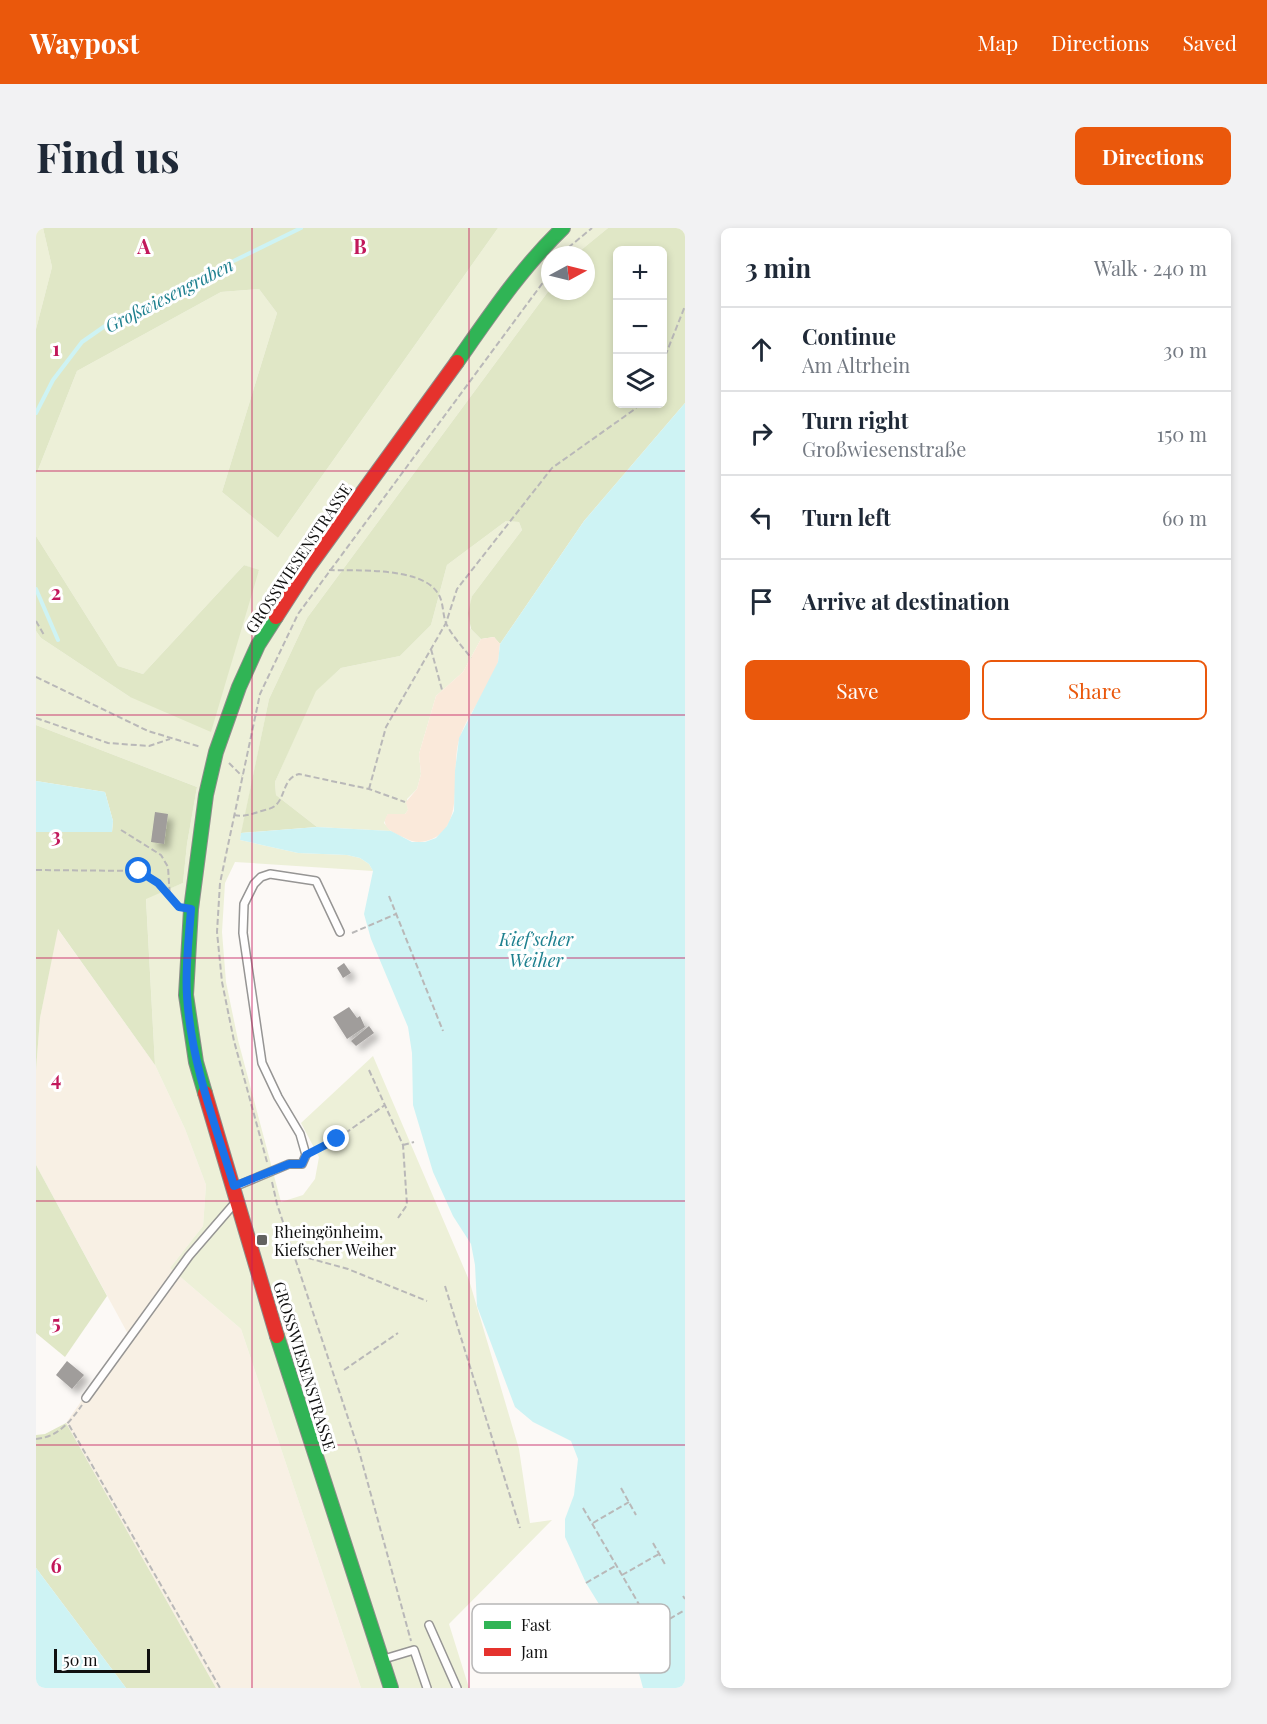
<!DOCTYPE html>
<html lang="en">
<head>
<meta charset="utf-8">
<style>
	:root { --surface:#fff; --page:#f2f2f3; --text:#1f2937; --muted:#747a83; --line:#e0e1e3; --accent:#ea580c }
	body { margin:0; font-family:"Playfair Display",serif; background:var(--page); color:var(--text) }
	.controls { position:absolute; right:18px; top:18px; display:grid; overflow:hidden; border-radius:9px; box-shadow:0 3px 9px #0003 }
	.controls button { width:54px; height:54px; display:grid; place-items:center; padding:0; border:0; border-bottom:2px solid var(--line); background:var(--surface); color:var(--text); font:30px sans-serif }
	.compass { position:absolute; left:505px; top:18px; width:54px; height:54px; border-radius:50%; background:var(--surface); box-shadow:0 3px 9px #0003; rotate:83deg }
	.scale { position:absolute; left:18px; bottom:15px; width:96px; box-sizing:border-box; padding-left:6px; border:3px solid #101010; border-top:0; font-size:16px; line-height:21px; white-space:nowrap; color:#101010; -webkit-text-stroke:4px #fff; paint-order:stroke }
	.stop { position:absolute; width:18px; height:18px; margin:-14px; border:4px solid #1a73e8; border-radius:50%; background:#fff }
	.stop.end { background:#1a73e8; border-color:#fff; box-shadow:0 2px 6px #0008 }
	.list { margin:0; padding:0; list-style:none }
	h2 { display:flex; justify-content:space-between; align-items:center; height:78px; margin:0; padding:0 24px; font-size:26px }
	h2 small { font-size:20px; font-weight:400; color:var(--muted) }
	.list li { display:grid; grid-template-columns:39px 1fr auto; gap:18px; align-items:center; box-sizing:border-box; height:84px; padding:0 24px; border-top:2px solid var(--line) }
	.list b { display:block; font-size:22px; white-space:nowrap }
	.list p { margin:0; font-size:20px; white-space:nowrap; color:var(--muted) }
	.list em { font-size:20px; font-style:normal; color:var(--muted) }
	.actions { display:flex; gap:12px; padding:18px 24px }
	.actions a { flex:1; padding:14px 0; border:2px solid var(--accent); border-radius:9px; text-align:center; font-size:21px; color:var(--accent) }
	.actions .main { background:var(--accent); color:#fff }
	.icon { flex:none; width:33px; height:33px; fill:none; stroke:currentColor; stroke-width:2; stroke-linecap:round; stroke-linejoin:round }
	.map { position:relative; flex:none; width:649px; height:1460px; overflow:hidden; border-radius:9px }
	header { display:flex; align-items:center; gap:36px; box-sizing:border-box; height:84px; padding:0 30px; background:var(--accent); color:#fff }
	header strong { font-size:28px }
	nav { display:flex; gap:33px; margin-inline-start:auto; font-size:21px }
	.intro { display:flex; align-items:center; justify-content:space-between; box-sizing:border-box; height:144px; padding:0 36px }
	h1 { margin:0; font-size:42px }
	.button { padding:15px 27px; border-radius:9px; background:var(--accent); color:#fff; font-size:21px; font-weight:700 }
	main { display:flex; gap:36px; padding:0 36px }
	aside { flex:1; background:var(--surface); border-radius:9px; box-shadow:0 3px 9px #0003 }
	.map>svg:first-child { display:block }
	.farmland { fill:#f8f0e4 }
	.green { fill:#edf0d8 }
	.forest { fill:#e0e7c6; fill-rule:evenodd }
	.sand { fill:#fae9da }
	.water { fill:#cef3f4 }
	.lines { fill:none; stroke-linecap:round; stroke-linejoin:round }
	.stream { stroke:#cef3f4; stroke-width:4 }
	.building { fill:#a09d9b; filter:url(#shadow) }
	.lane-casing { stroke:#969594; stroke-width:10 }
	.fast-casing { stroke:#8d8c8a; stroke-width:16 }
	.jam-casing { stroke:#8d8c8a; stroke-width:16 }
	.path { stroke:#b9b8b8; stroke-width:2; stroke-dasharray:6 3; stroke-linecap:butt }
	.lane { stroke:#fffefe; stroke-width:7 }
	.fast { stroke:#30b455; stroke-width:14 }
	.jam { stroke:#e5322d; stroke-width:14 }
	.route { stroke:#1a73e8; stroke-width:8 }
	.grid { fill:none; stroke:#c2185b; stroke-width:1.5; stroke-opacity:0.55 }
	.poi-dot { fill:#636260; stroke:#fff; stroke-width:2 }
	.labels { text-anchor:middle; dominant-baseline:central; stroke-width:6; stroke-linejoin:round; paint-order:stroke }
	.street-label { font-size:16px; fill:#101010; stroke:#fff }
	.poi-label { font-size:16px; fill:#101010; stroke:#fff; text-anchor:start }
	.water-label { font-size:18px; font-style:italic; fill:#1e808f; stroke:#fff }
	.key { fill:#fff; stroke:#b7b7b7; stroke-width:1.5 }
	.key-label { font-size:16px; fill:#101010 }
	.grid-label { font-size:20px; text-anchor:middle; font-weight:bold; fill:#c2185b; stroke:#fff; stroke-width:6; stroke-linejoin:round; paint-order:stroke }
</style>
</head>
<body>
<header>
<strong>Waypost</strong>
<nav><a>Map</a><a>Directions</a><a>Saved</a></nav>
</header>
<div class="intro"><h1>Find us</h1><a class="button">Directions</a></div>
<main>
<div class="map">
<svg width="649" height="1460" viewBox="0 0 649 1460">
	<defs>
		<filter id="shadow"><feDropShadow dx="5.5" dy="5.5" stdDeviation="3" flood-color="#0004"/></filter>
	</defs>
	<rect width="100%" height="100%" fill="#fcf9f6"/>
	<path class="farmland" d="M21 700 119 837 149 901 170 957 167 998 134 1040 205 1101 325 1460H180L30 1195 92 1106 0 937V842L4 790Z"/>
	<g class="green">
		<path d="M0 0H7L16 39 0 101Z"/>
		<path d="M462 0H572L539 27H514V61L271 390 233 471 204 612 262 625 311 627 324 630 333 636 337 643 199 634 189 655 186 704 190 754 202 812 245 974 267 967 279 951 283 929 265 895 337 828 433 1052 483 1221 494 1295 516 1292 413 1396 433 1460H325L205 1101 134 1040 167 998 170 957 149 901 119 837 110 670 147 655 151 616 161 559 0 497V403L5 410 94 469 223 343 208 337 107 446 82 438 0 308V247L41 143 185 64 223 61 241 85 186 264 242 310Z"/>
		<path d="M470 293 483 294 486 302 436 368 434 400 445 411 427 444 400 468 383 526 385 546 381 561 371 571 372 582 369 586H352L348 595 355 603 281 599 240 567 239 554 279 463 305 440 364 428 395 397 411 337Z"/>
	</g>
	<g class="forest">
		<path d="M7 0H462L242 310 186 264 241 85 223 61 185 64 41 143 0 247V101L16 39Z"/>
		<path d="M572 0H649V175L548 293 464 416 458 409 445 411 435 401 432 385 436 368 486 302 483 294 470 293 411 337 395 397 364 428 305 440 280 463 239 554 240 567 281 599 205 605 233 471 271 390 514 61V63H550V27H539ZM582 22H626V176H582Z"/>
		<path d="M0 308 82 438 107 446 208 337 223 342 175 504 94 469 5 410 0 403Z"/>
		<path d="M0 497 161 559 151 616 147 655 110 671 119 837 22 701 4 790 0 842V604H76L77 593 69 564 0 553Z"/>
		<path d="M0 937 71 1068 29 1129 0 1105Z"/>
		<path d="M30 1195 180 1460H90L0 1340V1207L9 1206Z"/>
	</g>
	<path class="sand" d="M458 409 464 416C463 422 463 429 462 434 454 461 433 483 424 509 413 538 431 597 396 611 386 615 378 615 369 610 359 606 342 599 352 586H369L372 582 370 574 381 561 385 546 383 526 400 468 427 444 445 411Z"/>
	<g class="water">
		<path d="M649 175V1460H607L601 1438 550 1355 529 1309V1291L538 1267 542 1231 535 1213 497 1194 479 1179 441 1078 439 1037 435 1016 417 988 397 944 377 877 376 825 372 799 335 711 328 686 337 643 333 636 324 630 311 627 262 625 204 612 205 605 281 599 355 603 376 614H389L400 610 411 598 418 583 419 543 423 510 462 434 464 416 548 293Z"/>
		<path d="M0 553 69 564 77 593 76 604H0Z"/>
		<path d="M0 1340 90 1460H0Z"/>
	</g>
	<g class="lines">
		<g class="stream">
			<path d="M0 185 17 152 46 114 79 91 265 0"/>
			<path d="M0 361 22 412"/>
		</g>
	</g>
	<g class="building">
		<path d="M119 584 132 586 128 616 115 614Z"/>
		<path d="M308 735 315 745 307 750 301 740Z"/>
		<path d="M313 779 321 790 324 788 329 799 311 811 297 789Z"/>
		<path d="M333 798 338 805 320 818 315 813Z"/>
		<path d="M31 1133 48 1147 36 1161 20 1147Z"/>
	</g>
	<g class="lines">
		<g class="lane-casing">
			<g id="lane">
				<path d="M198 959 253 936H266L270 927 264 906 242 869 226 835 207 705 208 676 218 656 225 649 234 646 280 653 304 704"/>
				<path d="M50 1170 153 1028 198 976"/>
				<path d="M393 1397 421 1460"/>
				<path d="M348 1431 378 1422 391 1460"/>
			</g>
		</g>
		<g class="fast-casing">
			<g id="fast">
				<path d="M421 134C454 87 486 39 527 0"/>
				<path d="M169 865 160 834 150 767 155 681 170 567 180 524 203 459 222 417 240 389"/>
				<path d="M241 1108 355 1460"/>
			</g>
		</g>
		<g class="jam-casing">
			<g id="jam">
				<path d="M240 389 271 341 421 134"/>
				<path d="M169 865 241 1108"/>
			</g>
		</g>
		<g class="path">
			<path d="M527 27 533 19 556 0"/>
			<path d="M626 136 649 78"/>
			<path d="M293 342C321 343 384 339 401 364 408 373 406 385 410 395 415 407 427 419 435 430"/>
			<path d="M0 393 8 407"/>
			<path d="M395 421 406 462"/>
			<path d="M0 449 112 503 165 519"/>
			<path d="M0 490 72 515 113 518 134 511"/>
			<path d="M193 535 206 548"/>
			<path d="M333 561 350 499 410 395 421 361 516 240 599 181 603 176"/>
			<path d="M198 587C207 589 213 587 222 584 228 582 236 581 240 577 250 567 247 550 263 546L333 561 369 574"/>
			<path d="M85 602 125 627 132 639 134 670"/>
			<path d="M0 642 103 643 122 655 141 677"/>
			<path d="M353 668 407 803"/>
			<path d="M316 705 360 686"/>
			<path d="M333 842 367 917 371 977 362 990"/>
			<path d="M367 917 378 914"/>
			<path d="M278 923 301 911 349 877"/>
			<path d="M231 934 198 813 186 754 181 704 184 655 224 466 262 386 514 45"/>
			<path d="M236 954 241 976 323 1223 375 1413"/>
			<path d="M272 1030 312 1041 391 1073"/>
			<path d="M409 1058 484 1300"/>
			<path d="M308 1142 362 1105"/>
			<path d="M33 1197 184 1460"/>
			<path d="M0 1211C22 1209 34 1194 46 1177"/>
			<path d="M585 1260 600 1287"/>
			<path d="M547 1280 626 1416"/>
			<path d="M557 1295 593 1274"/>
			<path d="M617 1315 630 1338"/>
			<path d="M586 1347 623 1326"/>
			<path d="M550 1355 581 1337"/>
			<path d="M647 1368 649 1371"/>
			<path d="M618 1400 649 1382"/>
		</g>
		<use href="#lane" class="lane"/>
		<use href="#fast" class="fast"/>
		<use href="#jam" class="jam"/>
	</g>
	<g class="lines">
		<path class="route" d="M103 643 122 655 143 679 155 681C153 710 149 739 151 768 155 834 179 896 198 958L253 936H266L270 927 301 911"/>
	</g>
	<path class="grid" d="M216 0V1460M433 0V1460M0 243H649M0 487H649M0 730H649M0 973H649M0 1217H649"/>
	<rect class="poi-dot" x="220" y="1006" width="12" height="12" rx="3"/>
	<g class="labels">
		<g class="street-label">
			<text transform="translate(262 330) rotate(-56)">GROSSWIESENSTRASSE</text>
			<text transform="translate(269 1138) rotate(73)">GROSSWIESENSTRASSE</text>
		</g>
		<g class="poi-label">
			<text x="238" y="1003">Rheingönheim,<tspan x="238" dy="18">Kiefscher Weiher</tspan></text>
		</g>
		<g class="water-label">
			<text transform="translate(133 67) rotate(-27)">Großwiesengraben</text>
			<text x="500" y="711">Kief'scher<tspan x="500" dy="21">Weiher</tspan></text>
		</g>
	</g>
	<rect x="436" y="1376" width="198" height="69" rx="9" class="key"/>
	<rect x="448" y="1393" width="27" height="8" fill="#30b455"/>
	<rect x="448" y="1420" width="27" height="8" fill="#e5322d"/>
	<g class="key-label">
		<text x="485" y="1403">Fast</text>
		<text x="485" y="1430">Jam</text>
	</g>
	<g class="grid-label">
		<text x="108" y="26">A</text>
		<text x="324" y="26">B</text>
		<text x="20" y="128">1</text>
		<text x="20" y="372">2</text>
		<text x="20" y="615">3</text>
		<text x="20" y="858">4</text>
		<text x="20" y="1102">5</text>
		<text x="20" y="1345">6</text>
	</g>
</svg>
<div class="controls">
<button>+</button>
<button>−</button>
<button><svg class="icon" aria-label="layers" viewBox="0 0 24 24"><path d="M12 4l9 5-9 5-9-5zM3 14l9 5 9-5"/></svg></button>
</div>
<svg class="compass" viewBox="-18 -18 36 36"><path d="M0-13l5 13h-10z" fill="#e53935"/><path d="M0 13l5-13h-10z" fill="#747a83"/></svg>
<div class="scale">50 m</div>
<div class="stop" style="left:103px;top:643px"></div>
<div class="stop end" style="left:301px;top:911px"></div>
</div>
<aside>
<h2>3 min<small>Walk · 240 m</small></h2>
<ul class="list">
<li><svg class="icon" aria-label="ahead" viewBox="0 0 24 24"><path d="M12 20V5M6 11l6-6 6 6"/></svg><div><b>Continue</b><p>Am Altrhein</p></div><em>30 m</em></li>
<li><svg class="icon" aria-label="right" viewBox="0 0 24 24"><path d="M7 20v-9h11M14 6l5 5-5 5"/></svg><div><b>Turn right</b><p>Großwiesenstraße</p></div><em>150 m</em></li>
<li><svg class="icon" aria-label="left" viewBox="0 0 24 24"><path d="M17 20v-9H6M10 6l-5 5 5 5"/></svg><div><b>Turn left</b></div><em>60 m</em></li>
<li><svg class="icon" aria-label="arrive" viewBox="0 0 24 24"><path d="M6 21V4h12l-3 4 3 4H6"/></svg><div><b>Arrive at destination</b></div></li>
</ul>
<div class="actions"><a class="main">Save</a><a>Share</a></div>
</aside>
</main>
</body>
</html>
